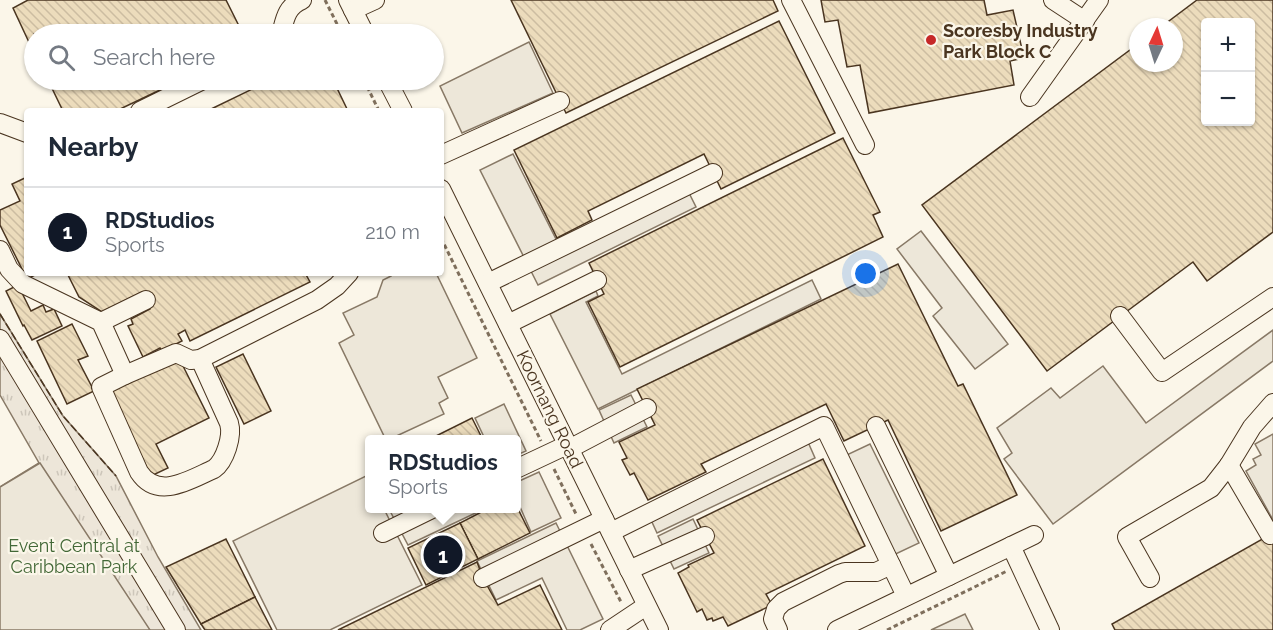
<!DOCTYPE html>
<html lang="en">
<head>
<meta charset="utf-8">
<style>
	:root { --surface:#fff; --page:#f6f6f7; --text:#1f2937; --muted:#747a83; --line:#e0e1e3; --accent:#111827 }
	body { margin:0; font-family:Raleway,sans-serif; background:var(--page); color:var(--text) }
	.controls { position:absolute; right:18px; top:18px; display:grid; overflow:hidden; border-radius:6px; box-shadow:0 2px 4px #0004 }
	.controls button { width:54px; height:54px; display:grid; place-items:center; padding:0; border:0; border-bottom:2px solid var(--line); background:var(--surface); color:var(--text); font:30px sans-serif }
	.compass { position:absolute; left:1129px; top:18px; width:54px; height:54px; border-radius:50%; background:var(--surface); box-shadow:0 2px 4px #0004; rotate:4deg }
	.you { position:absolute; left:866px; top:274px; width:21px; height:21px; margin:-15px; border:4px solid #fff; border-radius:50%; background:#1a73e8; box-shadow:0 0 0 9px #1a73e833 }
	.badge { display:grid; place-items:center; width:39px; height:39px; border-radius:50%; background:var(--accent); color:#fff; font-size:20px; font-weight:700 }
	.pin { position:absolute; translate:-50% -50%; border:3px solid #fff; box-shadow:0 2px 6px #0006 }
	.popup { position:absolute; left:365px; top:435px; width:156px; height:78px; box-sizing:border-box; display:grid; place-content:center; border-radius:6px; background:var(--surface); filter:drop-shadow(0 2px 4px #0005); font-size:20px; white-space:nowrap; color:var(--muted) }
	.popup b { font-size:22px; color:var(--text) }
	.popup::after { content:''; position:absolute; left:50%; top:100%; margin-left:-12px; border:12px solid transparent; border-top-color:var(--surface) }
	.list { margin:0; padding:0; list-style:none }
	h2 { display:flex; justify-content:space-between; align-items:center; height:78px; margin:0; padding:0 24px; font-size:26px }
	h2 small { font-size:20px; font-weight:400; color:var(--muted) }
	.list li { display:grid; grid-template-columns:39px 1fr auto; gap:18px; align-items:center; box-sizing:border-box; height:90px; padding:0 24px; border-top:2px solid var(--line) }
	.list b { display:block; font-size:22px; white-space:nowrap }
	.list p { margin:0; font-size:20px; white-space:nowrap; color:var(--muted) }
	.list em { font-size:20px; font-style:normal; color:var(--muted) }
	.icon { flex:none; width:33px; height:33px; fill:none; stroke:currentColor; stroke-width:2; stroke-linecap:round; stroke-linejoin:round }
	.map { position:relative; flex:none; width:1273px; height:630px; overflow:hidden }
	.search { position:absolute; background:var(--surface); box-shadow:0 2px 4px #0004; left:24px; top:24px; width:420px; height:66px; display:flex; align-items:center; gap:15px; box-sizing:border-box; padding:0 21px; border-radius:33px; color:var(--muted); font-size:22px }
	.panel { position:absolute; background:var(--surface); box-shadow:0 2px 4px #0004; left:24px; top:108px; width:420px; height:168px; border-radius:6px }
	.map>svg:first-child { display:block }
	.park { fill:url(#park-tufts); stroke:#887966; stroke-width:1.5 }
	.parking { fill:#ede7d9; stroke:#887966; stroke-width:1.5 }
	.building { fill:url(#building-back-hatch); stroke:#4a3520; stroke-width:1.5; fill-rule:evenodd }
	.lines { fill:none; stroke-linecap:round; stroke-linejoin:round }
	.minor-casing { stroke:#4a3520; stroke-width:20 }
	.path { stroke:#7f6f5c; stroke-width:3; stroke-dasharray:4.5 3; stroke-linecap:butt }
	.minor { stroke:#fbf6e9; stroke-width:18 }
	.fence { stroke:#4a3520; stroke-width:1.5; stroke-dasharray:8 3; stroke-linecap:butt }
	.poi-dot { fill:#c62828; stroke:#fbf6e9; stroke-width:2 }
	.labels { text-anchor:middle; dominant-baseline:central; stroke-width:4.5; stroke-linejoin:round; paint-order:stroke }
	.poi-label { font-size:18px; font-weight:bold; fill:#4a3520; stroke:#fbf6e9; text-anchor:start }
	.street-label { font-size:18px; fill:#4a3520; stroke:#fbf6e9 }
	.park-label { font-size:18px; fill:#436837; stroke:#fbf6e9 }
</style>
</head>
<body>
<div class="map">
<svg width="1273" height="630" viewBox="0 0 1273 630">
	<defs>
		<pattern id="park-tufts" width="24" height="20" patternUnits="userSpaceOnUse" patternTransform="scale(1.5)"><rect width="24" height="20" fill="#ede6d9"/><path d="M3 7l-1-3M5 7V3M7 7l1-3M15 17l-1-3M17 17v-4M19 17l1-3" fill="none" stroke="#cdc6ba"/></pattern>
		<pattern id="building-back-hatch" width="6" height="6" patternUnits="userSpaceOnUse" patternTransform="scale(1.5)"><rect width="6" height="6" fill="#ecdcbc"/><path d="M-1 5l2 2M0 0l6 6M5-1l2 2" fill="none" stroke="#ccbda1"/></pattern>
	</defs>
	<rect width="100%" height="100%" fill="#fbf6e9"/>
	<path class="park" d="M0 314 63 416 116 476 158 557 201 630H0V487L39 463 0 395Z"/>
	<g class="parking">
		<path d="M529 42 553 93 462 133 440 86Z"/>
		<path d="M513 154 559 245 684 183 696 207 538 285 480 170Z"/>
		<path d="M921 231 1008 344 975 369 933 316 942 308 897 249Z"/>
		<path d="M390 273H436L477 358 438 377 448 398 439 403 444 414 390 439 386 440 339 343 354 335 343 313 377 297 383 280 391 276Z"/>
		<path d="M812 280 821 299 598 409 550 314 596 291 598 296 586 302 622 374Z"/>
		<path d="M1273 330V361L1053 524 1004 459 1012 453 997 428 1051 388 1060 398 1103 366 1146 423Z"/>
		<path d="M631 395 647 427 614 443 599 410Z"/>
		<path d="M504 404 526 451 517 455 516 440 485 439 475 418Z"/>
		<path d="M804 433 815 458 657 533 646 509Z"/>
		<path d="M1273 434V520L1246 471 1256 465 1253 459 1261 455 1255 444Z"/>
		<path d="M870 444 919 543 885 559 836 460Z"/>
		<path d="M40 463 150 630H0V487Z"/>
		<path d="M539 472 561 518 531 532 517 500V482Z"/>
		<path d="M368 475 369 479 370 508 384 509 422 585 330 630H277L233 541Z"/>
		<path d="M389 509H484L408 545Z"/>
		<path d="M693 519 709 553 674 569 658 536Z"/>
		<path d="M556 523 603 619 580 630H567L542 578 496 600 477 561Z"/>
		<path d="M965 614 973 630H931Z"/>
	</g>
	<g class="building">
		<path d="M28 0H226L243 34H34V53L13 8Z"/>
		<path d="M511 0H773L778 11 566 113Z"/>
		<path d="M821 0H984L987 15 1013 10 1024 58 1010 61 1014 85 869 113 860 65 847 67 838 20 825 22Z"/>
		<path d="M1197 0H1273V232L1207 281 1193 262 1047 371 922 205 1138 44V63H1174V27H1161ZM1206 22H1250V122H1206Z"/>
		<path d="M779 21 835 133 721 189 704 154 588 211 592 220 557 238 514 150Z"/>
		<path d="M48 80H181L116 111H63Z"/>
		<path d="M271 80H333L348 111H207Z"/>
		<path d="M843 138 880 212 873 215 883 237 620 367 588 302 604 294 589 263Z"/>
		<path d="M27 177V273H39L27 279 0 225V210L20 201 12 184Z"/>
		<path d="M898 264 958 386 963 384 1017 495 941 531 888 420 844 441 826 404 701 464 706 472 648 500 634 473 630 475 622 460 627 458 619 442 655 425 637 389Z"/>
		<path d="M67 273H305L310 282 190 341 185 330 178 334 182 341 162 351 160 348 143 357 128 326 133 324 131 319 150 309 142 292 102 312 79 297Z"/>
		<path d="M18 285 31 311 43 305 46 312 54 309 62 326 32 340 24 325 23 326 6 291Z"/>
		<path d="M72 324 88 356 78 360 94 391 67 404 37 341Z"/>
		<path d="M243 354 271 411 244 424 216 367Z"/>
		<path d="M178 356 209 418 156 444 168 468 151 476 109 390Z"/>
		<path d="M472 418 483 440H428Z"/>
		<path d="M823 459 865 546 766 594 772 605 728 626 723 617 713 621 712 618 707 620 702 609 697 612 678 573 689 567 688 565 714 553 697 520Z"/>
		<path d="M516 505 530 533 478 559 460 523 489 508H516Z"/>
		<path d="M460 523 478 559 426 585 408 548Z"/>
		<path d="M1273 533V630H1115L1112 624Z"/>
		<path d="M226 539 255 597 201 624 166 567Z"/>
		<path d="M477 562 483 578 498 605 540 585 562 630H338Z"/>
		<path d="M255 597 272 630H205L201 624Z"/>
	</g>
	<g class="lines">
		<g class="minor-casing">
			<g id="minor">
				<path d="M348 0 365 34"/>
				<path d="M791 0 865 145"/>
				<path d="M1053 0 1085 21"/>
				<path d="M353 10 375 0"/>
				<path d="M281 34C285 19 286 7 302 0"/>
				<path d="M387 80 403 111"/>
				<path d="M1030 97 1099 0"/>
				<path d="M140 111 203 80"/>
				<path d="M0 123 27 133"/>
				<path d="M441 155 560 101"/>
				<path d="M441 189 659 630"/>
				<path d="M0 250 9 269 23 284 101 322 125 375 176 353 191 360 200 359 317 300 337 286 349 273"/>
				<path d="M488 283 713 173"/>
				<path d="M1120 316 1162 372 1273 297"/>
				<path d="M101 322 146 300"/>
				<path d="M508 324 597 280"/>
				<path d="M0 339 176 630"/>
				<path d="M125 375 101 387 139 472C158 501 191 479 214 469 225 461 233 436 229 423L200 359"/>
				<path d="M876 426 949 576"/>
				<path d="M569 449 647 408"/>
				<path d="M1229 465 1270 535"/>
				<path d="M516 469 567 445"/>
				<path d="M611 532 824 426 906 596"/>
				<path d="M383 533 434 508"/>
				<path d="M1011 546 1050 630"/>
				<path d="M629 570 705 536"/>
				<path d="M483 578 604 519"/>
				<path d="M1150 578 1127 537 1211 488 1229 465 1252 427 1273 403"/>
				<path d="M610 630 646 606"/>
				<path d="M778 630 773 619 776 609 783 602 839 574 845 572H876L891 565"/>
				<path d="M837 630 1034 535"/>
			</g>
		</g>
		<g class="path">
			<path d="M325 0 342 34"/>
			<path d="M364 80 379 111"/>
			<path d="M441 238 541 441"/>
			<path d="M554 469 576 514"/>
			<path d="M591 544 621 602"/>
			<path d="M887 630 1007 571"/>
		</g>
		<use href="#minor" class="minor"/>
		<path class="fence" d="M0 314 63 416 116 476"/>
	</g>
	<circle class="poi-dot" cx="931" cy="40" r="6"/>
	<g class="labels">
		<g class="poi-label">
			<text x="943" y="30">Scoresby Industry<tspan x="943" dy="21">Park Block C</tspan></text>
		</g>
		<g class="street-label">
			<text transform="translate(550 409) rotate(64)">Koornang Road</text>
		</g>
		<g class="park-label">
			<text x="74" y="545">Event Central at<tspan x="74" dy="21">Caribbean Park</tspan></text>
		</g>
	</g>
</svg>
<div class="controls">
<button>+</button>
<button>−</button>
</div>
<svg class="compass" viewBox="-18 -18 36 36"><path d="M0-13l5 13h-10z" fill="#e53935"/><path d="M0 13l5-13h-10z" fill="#747a83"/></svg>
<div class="you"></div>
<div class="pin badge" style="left:443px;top:555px">1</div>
<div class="popup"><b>RDStudios</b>Sports</div>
<div class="search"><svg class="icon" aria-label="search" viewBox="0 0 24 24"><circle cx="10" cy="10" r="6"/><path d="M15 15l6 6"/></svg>Search here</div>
<section class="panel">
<h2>Nearby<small></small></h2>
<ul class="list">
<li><span class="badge">1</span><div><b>RDStudios</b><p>Sports</p></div><em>210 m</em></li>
</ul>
</section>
</div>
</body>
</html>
